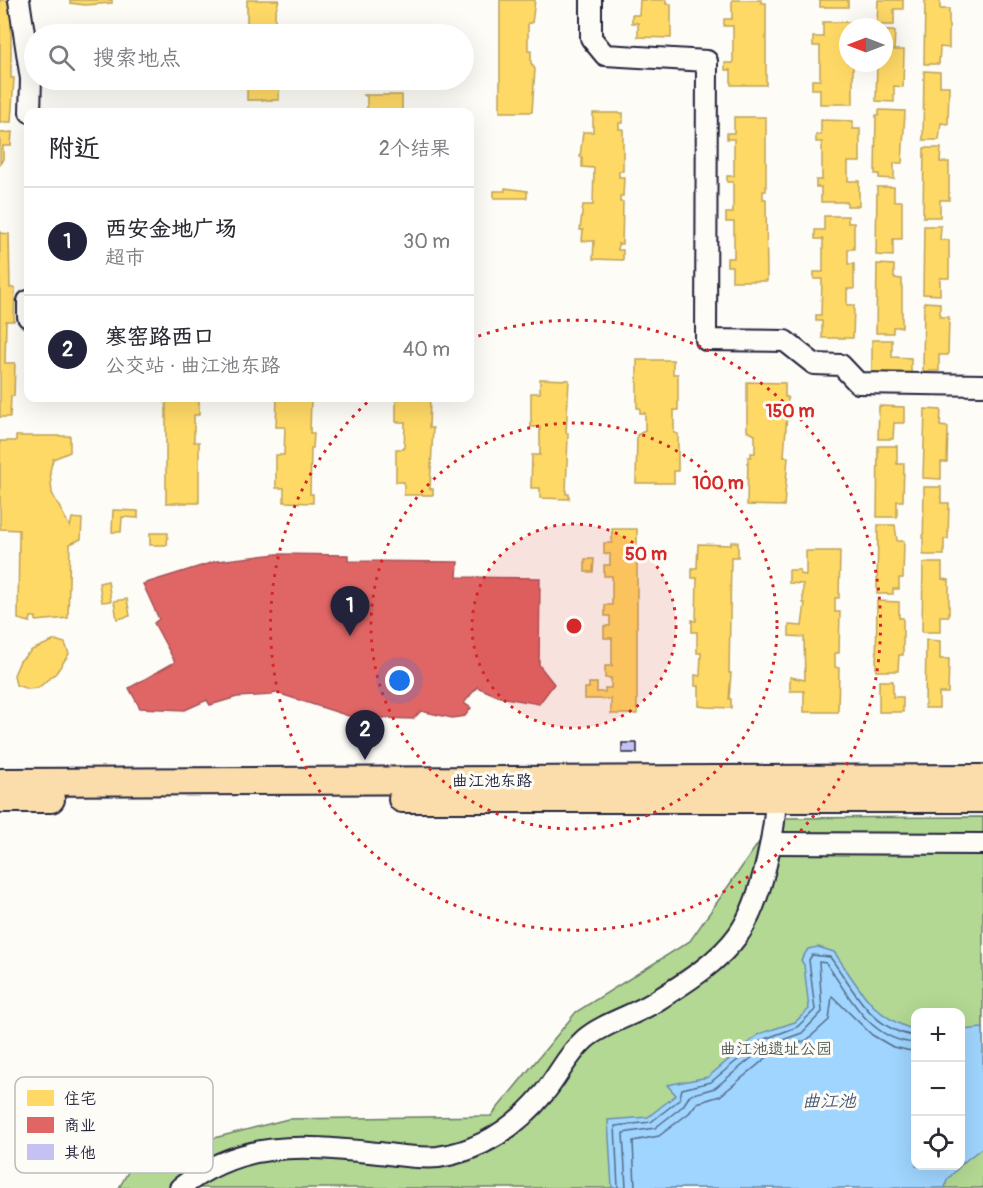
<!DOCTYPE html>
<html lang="zh">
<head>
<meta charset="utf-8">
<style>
	:root { --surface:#fff; --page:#f7f7f7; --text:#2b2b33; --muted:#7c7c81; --line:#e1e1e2; --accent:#22223b }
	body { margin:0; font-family:Pangolin,"LXGW WenKai TC",sans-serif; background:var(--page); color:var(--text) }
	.controls { position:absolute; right:18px; bottom:18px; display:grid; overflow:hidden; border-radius:12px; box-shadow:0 6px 24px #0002 }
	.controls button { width:54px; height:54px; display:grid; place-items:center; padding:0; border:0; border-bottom:2px solid var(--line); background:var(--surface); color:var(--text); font:30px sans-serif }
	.compass { position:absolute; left:839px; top:18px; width:54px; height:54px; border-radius:50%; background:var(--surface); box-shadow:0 6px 24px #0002; rotate:270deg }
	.you { position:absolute; left:400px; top:681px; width:21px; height:21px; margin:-15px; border:4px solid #fff; border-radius:50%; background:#1a73e8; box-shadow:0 0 0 9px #1a73e833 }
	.badge { display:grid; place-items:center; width:39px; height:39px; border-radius:50%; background:var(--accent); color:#fff; font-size:20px; font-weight:700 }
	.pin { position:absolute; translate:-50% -50px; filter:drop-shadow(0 2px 3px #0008) }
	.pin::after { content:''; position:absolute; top:32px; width:21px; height:18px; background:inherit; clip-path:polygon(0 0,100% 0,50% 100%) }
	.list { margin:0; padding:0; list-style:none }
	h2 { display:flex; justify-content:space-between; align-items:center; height:78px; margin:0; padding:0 24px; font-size:26px }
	h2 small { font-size:20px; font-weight:400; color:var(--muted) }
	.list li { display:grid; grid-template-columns:39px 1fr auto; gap:18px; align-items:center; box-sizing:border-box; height:108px; padding:0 24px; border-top:2px solid var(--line) }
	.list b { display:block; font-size:22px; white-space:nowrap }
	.list p { margin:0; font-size:20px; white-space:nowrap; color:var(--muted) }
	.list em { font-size:20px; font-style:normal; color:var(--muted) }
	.icon { flex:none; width:33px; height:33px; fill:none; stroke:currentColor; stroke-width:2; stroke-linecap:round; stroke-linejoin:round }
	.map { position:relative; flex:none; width:983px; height:1188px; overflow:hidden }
	.search { position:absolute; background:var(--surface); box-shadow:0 6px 24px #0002; left:24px; top:24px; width:450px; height:66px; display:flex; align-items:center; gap:15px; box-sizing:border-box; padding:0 21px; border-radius:33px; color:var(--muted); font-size:22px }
	.panel { position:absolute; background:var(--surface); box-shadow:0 6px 24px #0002; left:24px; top:108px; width:450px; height:294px; border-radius:12px }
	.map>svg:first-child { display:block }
	.green { fill:#b2d893; stroke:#6a7d67; stroke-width:1.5; fill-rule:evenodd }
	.water { fill:#9fd5fe; stroke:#6d8db0; stroke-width:1.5 }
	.homes { fill:#ffd966; stroke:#bda259; stroke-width:1.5 }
	.shops { fill:#e06666; stroke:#a75259; stroke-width:1.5 }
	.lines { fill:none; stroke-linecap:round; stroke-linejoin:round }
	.shore { stroke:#546a89; stroke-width:1.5 }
	.building { fill:#c5c1f3; stroke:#22223b; stroke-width:1.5 }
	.minor-casing { stroke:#22223b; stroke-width:24 }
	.major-casing { stroke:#22223b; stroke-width:30 }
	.minor { stroke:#fdfcf7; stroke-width:20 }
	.major { stroke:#faddab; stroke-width:26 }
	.ring { fill:none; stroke:#d62828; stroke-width:3; stroke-dasharray:3 6 }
	.labels { text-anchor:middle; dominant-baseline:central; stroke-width:6; stroke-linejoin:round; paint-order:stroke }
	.street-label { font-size:16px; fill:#22223b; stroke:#fdfcf7 }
	.park-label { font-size:16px; fill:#4d5955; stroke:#fdfcf7 }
	.water-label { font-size:18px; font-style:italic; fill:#485876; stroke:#fdfcf7 }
	.key { fill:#fdfcf7; stroke:#bbbbbf; stroke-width:1.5 }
	.key-label { font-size:16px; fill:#22223b }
	.centre { fill:#d62828; stroke:#fdfcf7; stroke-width:3 }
	.ring-label { font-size:18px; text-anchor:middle; font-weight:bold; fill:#d62828; stroke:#fdfcf7; stroke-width:6; stroke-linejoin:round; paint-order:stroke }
</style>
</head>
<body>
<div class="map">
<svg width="983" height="1188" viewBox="0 0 983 1188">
	<rect width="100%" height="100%" fill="#fdfcf7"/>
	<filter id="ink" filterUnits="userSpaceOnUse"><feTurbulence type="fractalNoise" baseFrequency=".0167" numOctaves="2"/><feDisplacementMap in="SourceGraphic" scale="12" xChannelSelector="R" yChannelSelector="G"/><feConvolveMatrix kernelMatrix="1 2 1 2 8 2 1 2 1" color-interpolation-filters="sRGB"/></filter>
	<g filter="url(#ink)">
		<path class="green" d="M983 817V1188H119L136 1158 288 1119 491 1116 576 1012 690 941 776 818ZM916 1012H960V1166H916Z"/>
		<g class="water">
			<path d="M818 947 834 952C860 988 870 1016 915 1030L916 1166H960L947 1180 945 1188H612L608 1120 648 1117 676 1095 667 1085 708 1077 759 1034 795 1022 809 1009 804 965 801 960 808 949Z"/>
			<path d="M983 1028V1147L960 1165 961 1030Z"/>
		</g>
		<g class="homes">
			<path d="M0 0H7L11 12V78H14L11 122H0Z"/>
			<path d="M70 0H112V3L85 5 70 3Z"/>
			<path d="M247 0H279L275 13V34H247Z"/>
			<path d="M500 0H535L532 23H528V51H531V63L535 69 532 112H500Z"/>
			<path d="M640 0H666V4H671V38L638 37V23H632V15H639Z"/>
			<path d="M732 0H761V3H766V85H731V70H725V63H733V26H724V19H732Z"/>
			<rect x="820" y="0" width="28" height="7"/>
			<path d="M878 0H903V9H894V25H877Z"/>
			<path d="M925 0H940V9H949V48L940 47 939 64H924Z"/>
			<path d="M823 22H853V27H848V63H853V104H820V89H812V80H820V46H813V37H823Z"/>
			<path d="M884 31H895L894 50H904L903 87 894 86V102L876 101 877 63H884Z"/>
			<path d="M924 71 940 72V86H949L948 124 941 123 939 140H923Z"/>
			<rect x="247" y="80" width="32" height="20"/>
			<path d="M364 95H402V112H364L367 111V97Z"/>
			<path d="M879 110 905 111 902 163H894V179L879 178V174H875L876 115H879Z"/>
			<path d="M593 113H623V123H619V129H623V171H619V177H624L623 196H620V202H623L622 244H618V250H623V260L593 259 594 241H582L583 230H580L583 205H593L594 168 582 167V157H580L583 132H593Z"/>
			<path d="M734 117H766V191H763V199H766L767 281H732V266H727V258H734V222H726V213H733V182H727V176H734V139H727V133H734Z"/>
			<path d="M821 120 853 121V129H860V162H848V181H859V206H847V202H821V187H816V180H822V142H816V135H821Z"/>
			<path d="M12 132 11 146H3V159L0 164V133Z"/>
			<path d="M924 148H941L940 162H949V200H940V217H923Z"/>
			<path d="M877 187H894V201H902V239H893V256L876 255Z"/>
			<path d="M505 188 527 191V198H494V191H505Z"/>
			<path d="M824 216H848V223H854V249H848V264H854V289H847V305H854L853 338H822V321H816V315H821L822 279H814V272H823V239H815V230H824Z"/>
			<path d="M924 226H941L940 240H949V278H940V295L923 294Z"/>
			<path d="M0 230 1 233 9 234 10 288H15L14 321H6L5 363H15L14 396H11L10 417H0Z"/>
			<path d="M877 264 894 265V278L902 279V327H893V333H876Z"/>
			<path d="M924 302 940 303V317H949L948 355H939V371H923Z"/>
			<path d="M872 340H892V357L911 358V375L872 374Z"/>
			<path d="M637 360H673V374H678V410H674V433L678 434V471H674V483H636L637 435 645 431V413H640V408H637Z"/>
			<path d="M540 379 569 380 566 433H568L566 494H569V499L540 498V488H531L532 455H540V427H531V393H540Z"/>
			<path d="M747 382 785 383V397H788L784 457H788L784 506 747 505 748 457H751V453H755V435L747 431Z"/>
			<path d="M166 398H199V415H194V442H199V503H166Z"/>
			<path d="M277 398H311L310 433H314L313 448H311L310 494H313V503L284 502V488H276V455H284L285 427H276Z"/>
			<path d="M396 398H430L429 428H433L430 489H433V495H404V482H396V449H404L405 422H396Z"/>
			<path d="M879 406 904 407V423H894L893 439H878Z"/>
			<path d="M925 409 941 410 940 426 948 427 947 462H941V479L923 478Z"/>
			<path d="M16 436H70V452L53 459 50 471 52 493 70 527 72 518 82 519 81 539 70 544 68 618 36 621V617H31L30 622 18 619 19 530 0 529V441H16Z"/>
			<path d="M878 446H897V464H904L903 501H897V517H877Z"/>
			<path d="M924 487H941V503H949L948 539H944V555H923Z"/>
			<path d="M113 510 138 511V518L122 517 121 532H112Z"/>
			<path d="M878 525H895L897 541H904L903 578H899V589H893V594H877Z"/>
			<path d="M612 529H637V714H611V699H585V688H589V683H597V692H605V688H611V678H605V666H612V638H604V626H610V616H605V605H612V576H604V565H610V554H604V543H612Z"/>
			<path d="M150 533H168L167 545H150Z"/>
			<path d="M731 542H738V557H731L729 673H731L729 699H731V708L706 707 699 706V686H695V675L700 676 701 653H697V632H692V620L696 621 697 578H692V568H697L698 544 731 545Z"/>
			<path d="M806 551H840L839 598H835V612H840L839 653H835V667L839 668 838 712H804V691H790V677L805 680 804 637 789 636V625L802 626 805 603H803V584L789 583V570H800V574L806 575Z"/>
			<path d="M585 559H594L593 572H585Z"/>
			<path d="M923 563H942V579L949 580V616H940V632H922Z"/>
			<path d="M108 581 111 601 102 602 99 583Z"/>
			<path d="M127 599 130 616 117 619 114 601Z"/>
			<path d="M877 601 899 602V618H903V655H899L898 671H876Z"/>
			<path d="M55 640 65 643 69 654 56 673 38 688 28 689 16 685 14 675 20 661 32 650Z"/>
			<path d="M926 640 940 641V659H949L948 693H939V708H925Z"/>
			<path d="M879 681H893V697H903V712H879Z"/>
		</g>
		<path class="shops" d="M277 554 348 555V561L458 562 457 577 540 578 539 665 554 684 539 704 500 697 477 687 464 703 471 708 465 716 452 718 421 711 413 719 352 717 274 692 272 695 237 697 210 705 207 700 185 710 140 708 129 688 175 662 154 623 159 619 143 584 217 561Z"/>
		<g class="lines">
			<g class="shore">
				<path d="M618 1188 615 1126 651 1122 679 1100 682 1089 711 1082 762 1040 797 1027 815 1010 809 960 812 955 830 957C853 988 871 1031 916 1036"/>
				<path d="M626 1188 623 1133 655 1128 683 1106 690 1095 715 1088 766 1046 802 1033 822 1012 819 962 826 963C849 995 869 1041 916 1043"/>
				<path d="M635 1188 633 1141 659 1136 689 1113 697 1103 720 1096 771 1054 807 1040 829 1020 832 996 872 1035 893 1047 916 1052"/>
			</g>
		</g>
		<rect class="building" x="622" y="743" width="15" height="10"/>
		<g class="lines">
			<g class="minor-casing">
				<g id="minor">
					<path d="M19 0 31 79 30 112"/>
					<path d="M591 0V38L605 55 707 61 706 340 785 341 814 364 841 365 858 383 983 385"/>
					<path d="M28 301V317"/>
					<path d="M771 843 983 844"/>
					<path d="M180 1188C242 1138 306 1146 379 1153 398 1155 420 1159 438 1157 481 1151 517 1126 544 1093 559 1075 567 1055 585 1039 602 1024 634 1015 653 1003 683 984 718 963 738 935 762 902 777 826 776 786"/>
				</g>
			</g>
			<g class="major-casing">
				<g id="major">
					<path d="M0 782 983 778"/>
					<path d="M0 799H51"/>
					<path d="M402 799H983"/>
				</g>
			</g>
			<use href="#minor" class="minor"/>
			<use href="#major" class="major"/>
		</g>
	</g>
	<circle cx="574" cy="626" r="102" fill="#d62828" fill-opacity=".12"/>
	<g class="ring">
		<circle cx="574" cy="626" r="102"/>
		<circle cx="574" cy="626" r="203"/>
		<path d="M470 339A305 305 0 1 1 372 398"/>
	</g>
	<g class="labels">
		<g class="street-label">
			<text x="492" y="781">曲江池东路</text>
		</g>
		<g class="park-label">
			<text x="776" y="1049">曲江池遗址公园</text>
		</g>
		<g class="water-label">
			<text x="829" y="1101">曲江池</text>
		</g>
	</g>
	<rect x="15" y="1077" width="198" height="96" rx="9" class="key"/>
	<rect x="27" y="1090" width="27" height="16" fill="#ffd966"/>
	<rect x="27" y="1117" width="27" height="16" fill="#e06666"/>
	<rect x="27" y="1144" width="27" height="16" fill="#c5c1f3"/>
	<g class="key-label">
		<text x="64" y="1104">住宅</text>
		<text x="64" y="1131">商业</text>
		<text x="64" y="1158">其他</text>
	</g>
	<circle cx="574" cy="626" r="9" class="centre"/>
	<g class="ring-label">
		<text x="790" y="417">150 m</text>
		<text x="718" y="489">100 m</text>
		<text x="646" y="560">50 m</text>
	</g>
</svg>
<div class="controls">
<button>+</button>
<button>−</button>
<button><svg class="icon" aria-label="locate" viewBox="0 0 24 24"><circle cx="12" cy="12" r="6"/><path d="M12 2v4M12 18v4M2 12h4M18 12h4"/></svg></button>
</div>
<svg class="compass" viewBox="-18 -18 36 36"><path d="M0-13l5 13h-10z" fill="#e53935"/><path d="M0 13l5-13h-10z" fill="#7c7c81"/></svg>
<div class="you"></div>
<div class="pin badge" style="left:350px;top:636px">1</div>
<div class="pin badge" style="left:365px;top:760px">2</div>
<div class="search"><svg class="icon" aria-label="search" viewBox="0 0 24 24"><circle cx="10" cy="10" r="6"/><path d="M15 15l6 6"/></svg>搜索地点</div>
<section class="panel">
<h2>附近<small>2个结果</small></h2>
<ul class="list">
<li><span class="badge">1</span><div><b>西安金地广场</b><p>超市</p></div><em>30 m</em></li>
<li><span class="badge">2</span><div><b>寒窑路西口</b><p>公交站 · 曲江池东路</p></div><em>40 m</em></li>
</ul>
</section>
</div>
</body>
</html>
